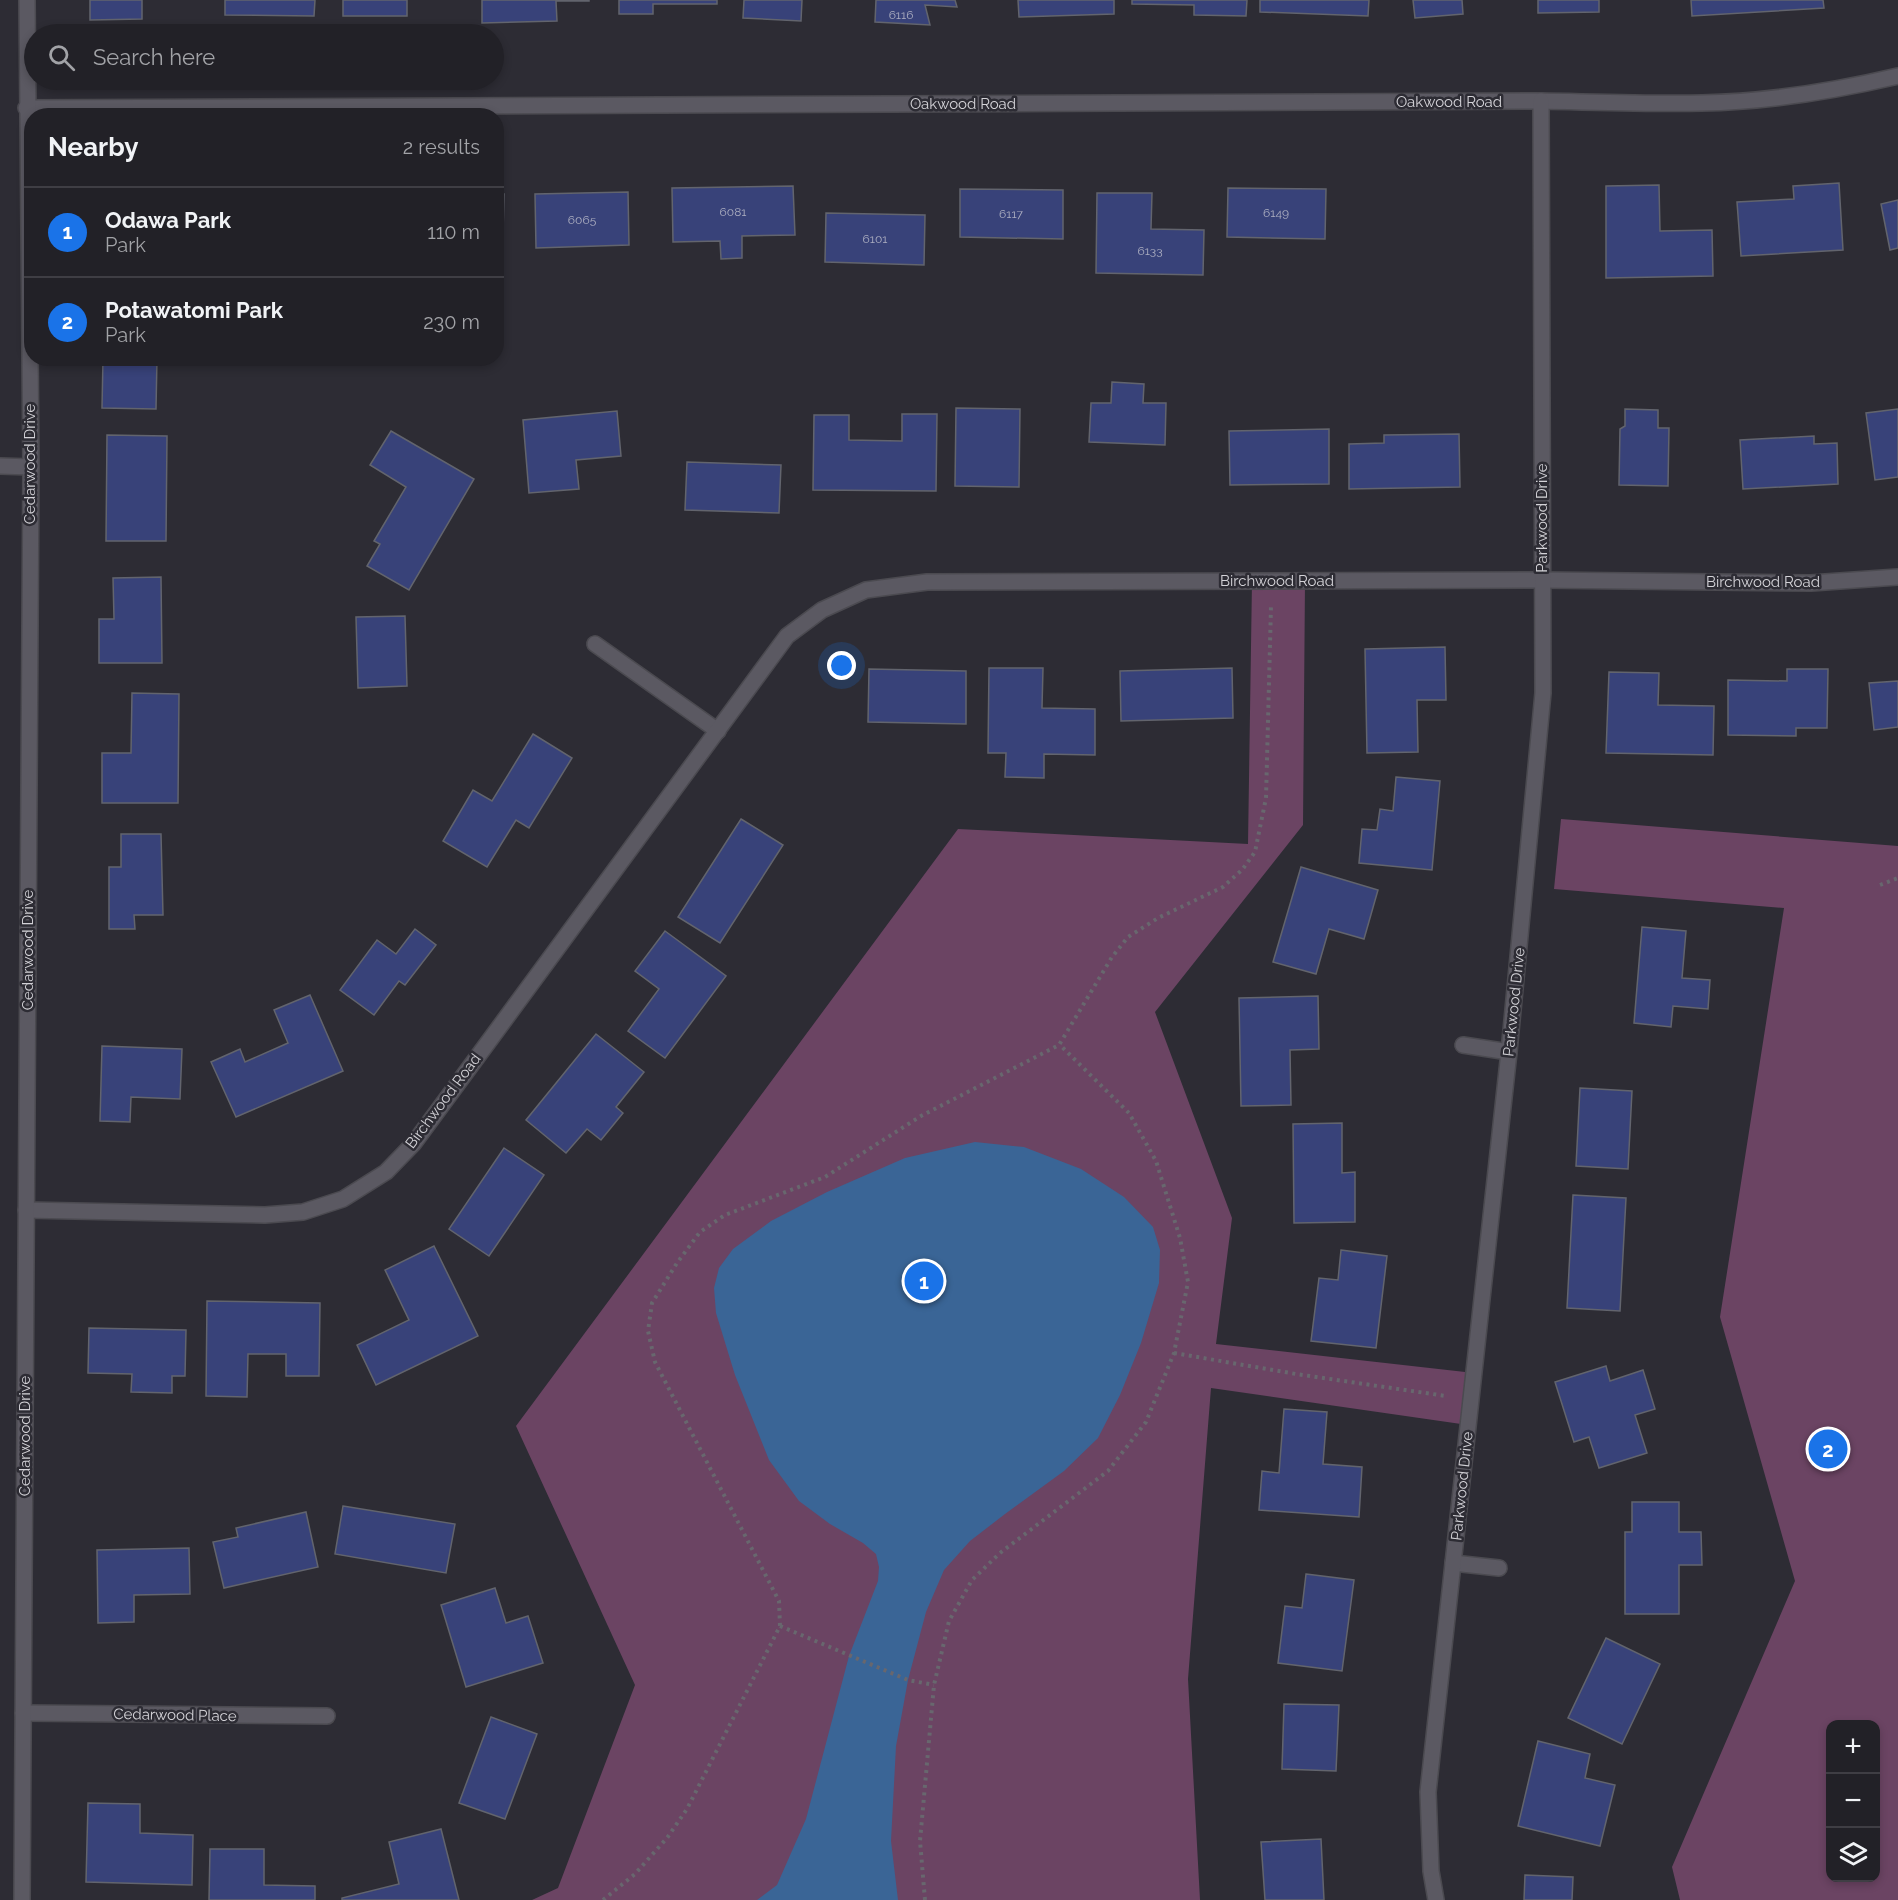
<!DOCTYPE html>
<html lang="en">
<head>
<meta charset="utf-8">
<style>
	:root { --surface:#222127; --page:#2a292f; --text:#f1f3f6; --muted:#a2a3a7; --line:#3f3e44; --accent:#1a73e8 }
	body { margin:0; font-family:Raleway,sans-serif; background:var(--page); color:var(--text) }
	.controls { position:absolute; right:18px; bottom:18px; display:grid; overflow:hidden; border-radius:12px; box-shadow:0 3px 9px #0003 }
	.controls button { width:54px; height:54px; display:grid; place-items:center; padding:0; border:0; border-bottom:2px solid var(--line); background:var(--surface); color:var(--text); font:30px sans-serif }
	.you { position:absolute; left:842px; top:666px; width:21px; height:21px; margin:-15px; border:4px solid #fff; border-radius:50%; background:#1a73e8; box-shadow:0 0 0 9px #1a73e833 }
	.badge { display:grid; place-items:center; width:39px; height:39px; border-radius:50%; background:var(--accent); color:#fff; font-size:20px; font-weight:700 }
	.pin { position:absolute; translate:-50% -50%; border:3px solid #fff; box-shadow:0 2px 6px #0006 }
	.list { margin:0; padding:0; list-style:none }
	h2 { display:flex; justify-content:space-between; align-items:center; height:78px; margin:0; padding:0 24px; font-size:26px }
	h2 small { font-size:20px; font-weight:400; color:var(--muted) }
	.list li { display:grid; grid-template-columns:39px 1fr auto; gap:18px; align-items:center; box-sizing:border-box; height:90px; padding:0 24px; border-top:2px solid var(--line) }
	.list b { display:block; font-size:22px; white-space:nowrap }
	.list p { margin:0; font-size:20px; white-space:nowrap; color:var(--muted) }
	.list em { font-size:20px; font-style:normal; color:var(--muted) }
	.icon { flex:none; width:33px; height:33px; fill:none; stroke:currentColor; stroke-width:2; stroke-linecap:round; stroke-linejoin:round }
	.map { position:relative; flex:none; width:1898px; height:1900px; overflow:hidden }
	.search { position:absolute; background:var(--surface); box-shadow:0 3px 9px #0003; left:24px; top:24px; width:480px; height:66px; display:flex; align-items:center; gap:15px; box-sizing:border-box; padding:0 21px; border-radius:33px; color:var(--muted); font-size:22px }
	.panel { position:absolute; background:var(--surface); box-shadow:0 3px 9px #0003; left:24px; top:108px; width:480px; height:258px; border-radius:24px }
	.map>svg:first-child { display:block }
	.green { fill:#6b4463; fill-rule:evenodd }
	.water { fill:#3a6596 }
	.building { fill:#384279; stroke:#62646d; stroke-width:1.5 }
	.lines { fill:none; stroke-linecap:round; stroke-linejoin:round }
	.minor-casing { stroke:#4b4a50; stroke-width:18 }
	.path { stroke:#68676e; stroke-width:4; stroke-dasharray:3 4.5; stroke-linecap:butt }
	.minor { stroke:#5b5962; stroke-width:15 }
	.labels { text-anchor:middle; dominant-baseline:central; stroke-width:5; stroke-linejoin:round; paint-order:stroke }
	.number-label { font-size:12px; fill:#acaec0 }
	.street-label { font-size:15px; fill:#d3d2d7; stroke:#2d2c34 }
</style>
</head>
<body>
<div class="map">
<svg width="1898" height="1900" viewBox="0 0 1898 1900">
	<rect width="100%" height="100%" fill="#2d2c34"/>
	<g class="green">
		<path d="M1252 581H1305L1303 825 1155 1012 1232 1218 1216 1344 1474 1373 1468 1425 1211 1388 1188 1679 1200 1900H532L558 1888 635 1685 516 1426 958 829 1248 844Z"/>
		<path d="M1561 819 1898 846V1900H1680L1672 1867 1795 1581 1720 1317 1784 908 1554 889ZM1830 1724H1876V1878H1830Z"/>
	</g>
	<path class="water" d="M975 1142 1024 1147 1081 1169 1124 1197 1153 1227 1160 1250 1159 1283 1141 1343 1120 1395 1098 1438 1064 1471 1005 1514 970 1541 944 1570 926 1612 908 1680 896 1746 891 1841 898 1900H757L777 1885 806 1819 849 1656 878 1581 879 1567 876 1554 863 1543 830 1524 799 1501 769 1460 735 1375 716 1313 714 1288 719 1268 733 1249 771 1221 827 1192 905 1158Z"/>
	<g class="building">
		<path d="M90 0H142V19L90 20Z"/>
		<path d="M225 0H315L314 16 225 15Z"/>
		<rect x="343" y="0" width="64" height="16"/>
		<path d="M482 0H589V1H556L557 21 482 23Z"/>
		<path d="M619 0H717V4H653V14H619Z"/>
		<path d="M744 0H802L801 21 743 18Z"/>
		<path d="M876 0H955L957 7 925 5 930 25 875 22Z"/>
		<path d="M1018 0H1114V14L1019 17Z"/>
		<path d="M1132 0H1247L1246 16 1194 15V5L1132 4Z"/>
		<path d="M1260 0H1369L1368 16 1260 12Z"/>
		<path d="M1413 0H1462L1463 14 1415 18Z"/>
		<path d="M1538 0H1599V12L1538 13Z"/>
		<path d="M1691 0H1823L1824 8 1692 16Z"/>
		<path d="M1839 183 1843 250 1741 256 1737 202 1794 199 1793 186Z"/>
		<path d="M1659 185 1660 231 1712 230 1713 276 1606 278V186Z"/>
		<path d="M793 186 795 235 742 236V258L721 259 720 241 673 242 672 188Z"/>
		<path d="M1228 188 1326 189 1325 239 1227 237Z"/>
		<path d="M960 189 1063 190V239L960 237Z"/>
		<path d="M628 192 629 245 536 248 535 194Z"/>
		<path d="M1097 193H1152L1151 229 1204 230 1203 275 1096 273Z"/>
		<path d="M496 194H504L503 234H496Z"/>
		<path d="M1898 200V248L1890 250 1881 204Z"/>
		<path d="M826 213 925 215 924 265 825 262Z"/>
		<path d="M103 358H157L156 409 102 408Z"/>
		<path d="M1112 382 1144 384 1143 403H1166L1165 445 1089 442 1091 403H1111Z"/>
		<path d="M956 408 1020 409 1019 487 955 486Z"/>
		<path d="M1625 409 1658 410V428H1669L1668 486 1619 485 1620 429 1625 426Z"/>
		<path d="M1898 409V477L1875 480 1866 413Z"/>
		<path d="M617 411 621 456 576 460 579 489 529 493 523 420Z"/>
		<path d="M902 414H937L936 491 813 490 814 415H849V440L902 441Z"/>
		<path d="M1329 429V484L1230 485 1229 431Z"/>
		<path d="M391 431 474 479 409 590 367 566 380 544 374 541 406 487 370 465Z"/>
		<path d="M1459 434 1460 487 1349 489V444L1384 443V435Z"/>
		<path d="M107 435 167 436 166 541H106Z"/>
		<path d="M1814 436V444L1837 443 1838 484 1743 489 1740 440Z"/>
		<path d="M687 462 781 465 779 513 685 510Z"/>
		<path d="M161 577 162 663H99V619H114L113 578Z"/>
		<path d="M405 616 407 686 358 688 356 617Z"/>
		<path d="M1445 647 1446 700H1417L1418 752 1367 753 1365 649Z"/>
		<path d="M989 668H1043L1042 708 1095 709V755L1044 754V778L1005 777 1006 753H988Z"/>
		<path d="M1232 668 1233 718 1121 721 1120 671Z"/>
		<path d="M869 669 966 671V724L868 722Z"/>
		<path d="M1787 669H1828L1827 728H1796V736L1728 735V680L1787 681Z"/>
		<path d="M1609 672 1659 673 1658 705 1714 706 1713 755 1606 753Z"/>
		<path d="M1898 681V727L1874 730 1869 683Z"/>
		<path d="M132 693 179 694 178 803H102V753H131Z"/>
		<path d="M533 734 572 758 529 828 516 820 487 867 443 841 473 790 492 801Z"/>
		<path d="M1396 777 1440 781 1432 870 1359 863 1362 829 1377 830 1380 809 1393 811Z"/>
		<path d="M741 819 783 845 720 943 678 917Z"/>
		<path d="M121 834H161L163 915H134L135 929H109V867H121Z"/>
		<path d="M1301 867 1378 890 1364 939 1329 929 1316 974 1273 962Z"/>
		<path d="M1642 927 1686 931 1682 978 1710 980 1708 1009 1673 1006 1671 1027 1634 1023Z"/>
		<path d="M415 929 436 945 405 985 399 981 374 1015 340 990 377 940 396 954Z"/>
		<path d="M665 931 726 976 665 1058 628 1031 659 989 635 971Z"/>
		<path d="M310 995 343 1071 236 1117 211 1062 240 1049 245 1062 288 1043 274 1010Z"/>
		<path d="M1318 996 1319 1049 1290 1050 1291 1105 1241 1106 1239 998Z"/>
		<path d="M596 1034 644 1072 616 1107 623 1113 601 1140 587 1129 566 1153 526 1120Z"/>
		<path d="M102 1046 182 1049 180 1099 131 1097 130 1122 100 1121Z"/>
		<path d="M1580 1088 1632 1091 1628 1169 1576 1166Z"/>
		<path d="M1342 1123V1173L1355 1172V1222L1294 1223 1293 1124Z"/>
		<path d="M504 1148 544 1175 489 1256 449 1229Z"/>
		<path d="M1573 1195 1626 1198 1620 1311 1567 1308Z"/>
		<path d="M434 1246 478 1336 376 1385 357 1345 409 1320 385 1270Z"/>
		<path d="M1341 1250 1387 1256 1376 1348 1311 1341 1319 1278 1338 1280Z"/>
		<path d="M207 1301 320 1303 319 1376H286V1354H248L247 1397 206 1396Z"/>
		<path d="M89 1328 186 1330 185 1376H172V1393L131 1392 132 1374 88 1373Z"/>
		<path d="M1606 1366 1610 1381 1643 1370 1655 1409 1635 1415 1647 1453 1599 1468 1589 1437 1574 1442 1555 1382Z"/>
		<path d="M1284 1409 1327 1412 1323 1464 1362 1467 1359 1517 1259 1510 1262 1471 1279 1473Z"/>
		<path d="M1632 1502H1679V1532H1701L1702 1565H1679V1614H1625V1532H1632Z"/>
		<path d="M343 1506 455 1524 446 1573 335 1554Z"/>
		<path d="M306 1512 318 1567 224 1588 213 1542 238 1537 236 1528Z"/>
		<path d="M189 1548 190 1594 134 1595V1622L98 1623 97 1550Z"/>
		<path d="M1306 1574 1354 1580 1342 1671 1278 1663 1285 1606 1302 1608Z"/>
		<path d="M495 1588 506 1623 528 1616 543 1663 466 1687 441 1605Z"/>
		<path d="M1606 1638 1660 1664 1622 1744 1568 1718Z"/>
		<path d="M1284 1704 1339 1705 1336 1771 1282 1769Z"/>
		<path d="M491 1717 537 1734 505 1819 459 1803Z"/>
		<path d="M1538 1741 1590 1754 1585 1778 1615 1785 1600 1846 1518 1826Z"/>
		<path d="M88 1803 140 1804V1833L193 1835 192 1885 86 1882Z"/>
		<path d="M441 1829 459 1900H342V1898L399 1884 389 1842Z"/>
		<path d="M1321 1839 1324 1900H1265L1261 1842Z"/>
		<path d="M210 1849H264V1885L315 1886V1900H209Z"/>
		<path d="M1525 1875 1573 1877 1572 1900H1524Z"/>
	</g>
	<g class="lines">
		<g class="minor-casing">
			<g id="minor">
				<path d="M26 108 1541 101C1595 102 1649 104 1702 103 1768 102 1834 91 1898 76"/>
				<path d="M0 466 31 467"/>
				<path d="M595 644 718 731"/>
				<path d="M1463 1045 1509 1052"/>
				<path d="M26 1210 265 1215 303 1212 343 1199 386 1172 414 1143 787 636 822 610 866 590 927 582 1542 580 1811 583 1898 577"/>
				<path d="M1453 1563 1499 1568"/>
				<path d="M23 1713 327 1716"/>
				<path d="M22 1900 31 467 27 0"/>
				<path d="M1436 1900 1431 1871 1428 1792 1509 1052 1543 693 1541 101"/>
			</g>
		</g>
		<g class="path">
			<path d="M1880 885 1898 878"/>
			<path d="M1174 1353 1296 1374 1446 1396"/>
			<path d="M780 1626 908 1680 934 1685"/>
			<path d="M603 1900 635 1874 667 1838 687 1809 780 1626 779 1601 655 1362 648 1331 652 1303 677 1263 700 1232 725 1215 825 1177 921 1116 1059 1045 1112 957 1128 937 1158 918 1223 887 1242 870 1255 852 1266 798 1271 606"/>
			<path d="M925 1900 920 1841 934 1685 949 1621 972 1580 1000 1553 1108 1471 1146 1422 1174 1353 1188 1282 1180 1238 1156 1161 1129 1113 1060 1045"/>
		</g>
		<use href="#minor" class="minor"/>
	</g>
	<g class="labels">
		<g class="number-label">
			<text x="901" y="15">6116</text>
			<text x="733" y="212">6081</text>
			<text x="1276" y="213">6149</text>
			<text x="1011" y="214">6117</text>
			<text x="582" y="220">6065</text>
			<text x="875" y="239">6101</text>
			<text x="1150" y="251">6133</text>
		</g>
		<g class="street-label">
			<text x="1449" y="102">Oakwood Road</text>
			<text x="963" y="104">Oakwood Road</text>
			<text transform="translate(30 464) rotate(-90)">Cedarwood Drive</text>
			<text transform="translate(1542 518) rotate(-90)">Parkwood Drive</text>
			<text x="1277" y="581">Birchwood Road</text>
			<text x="1763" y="582">Birchwood Road</text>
			<text transform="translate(28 950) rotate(-90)">Cedarwood Drive</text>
			<text transform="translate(1514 1002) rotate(-84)">Parkwood Drive</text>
			<text transform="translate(443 1101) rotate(-53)">Birchwood Road</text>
			<text transform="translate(25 1436) rotate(-90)">Cedarwood Drive</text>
			<text transform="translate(1462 1486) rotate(-84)">Parkwood Drive</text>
			<text transform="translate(175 1715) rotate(1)">Cedarwood Place</text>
		</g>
	</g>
</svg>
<div class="controls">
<button>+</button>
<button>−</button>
<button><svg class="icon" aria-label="layers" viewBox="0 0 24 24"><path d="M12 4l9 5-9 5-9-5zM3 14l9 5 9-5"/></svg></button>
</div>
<div class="you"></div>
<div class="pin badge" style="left:924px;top:1281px">1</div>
<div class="pin badge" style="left:1828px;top:1449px">2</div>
<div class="search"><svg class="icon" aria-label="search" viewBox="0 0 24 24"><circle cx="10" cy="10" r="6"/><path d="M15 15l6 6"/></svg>Search here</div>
<section class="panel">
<h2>Nearby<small>2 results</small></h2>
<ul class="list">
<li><span class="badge">1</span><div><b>Odawa Park</b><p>Park</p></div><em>110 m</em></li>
<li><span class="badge">2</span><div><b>Potawatomi Park</b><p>Park</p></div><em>230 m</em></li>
</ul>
</section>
</div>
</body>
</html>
